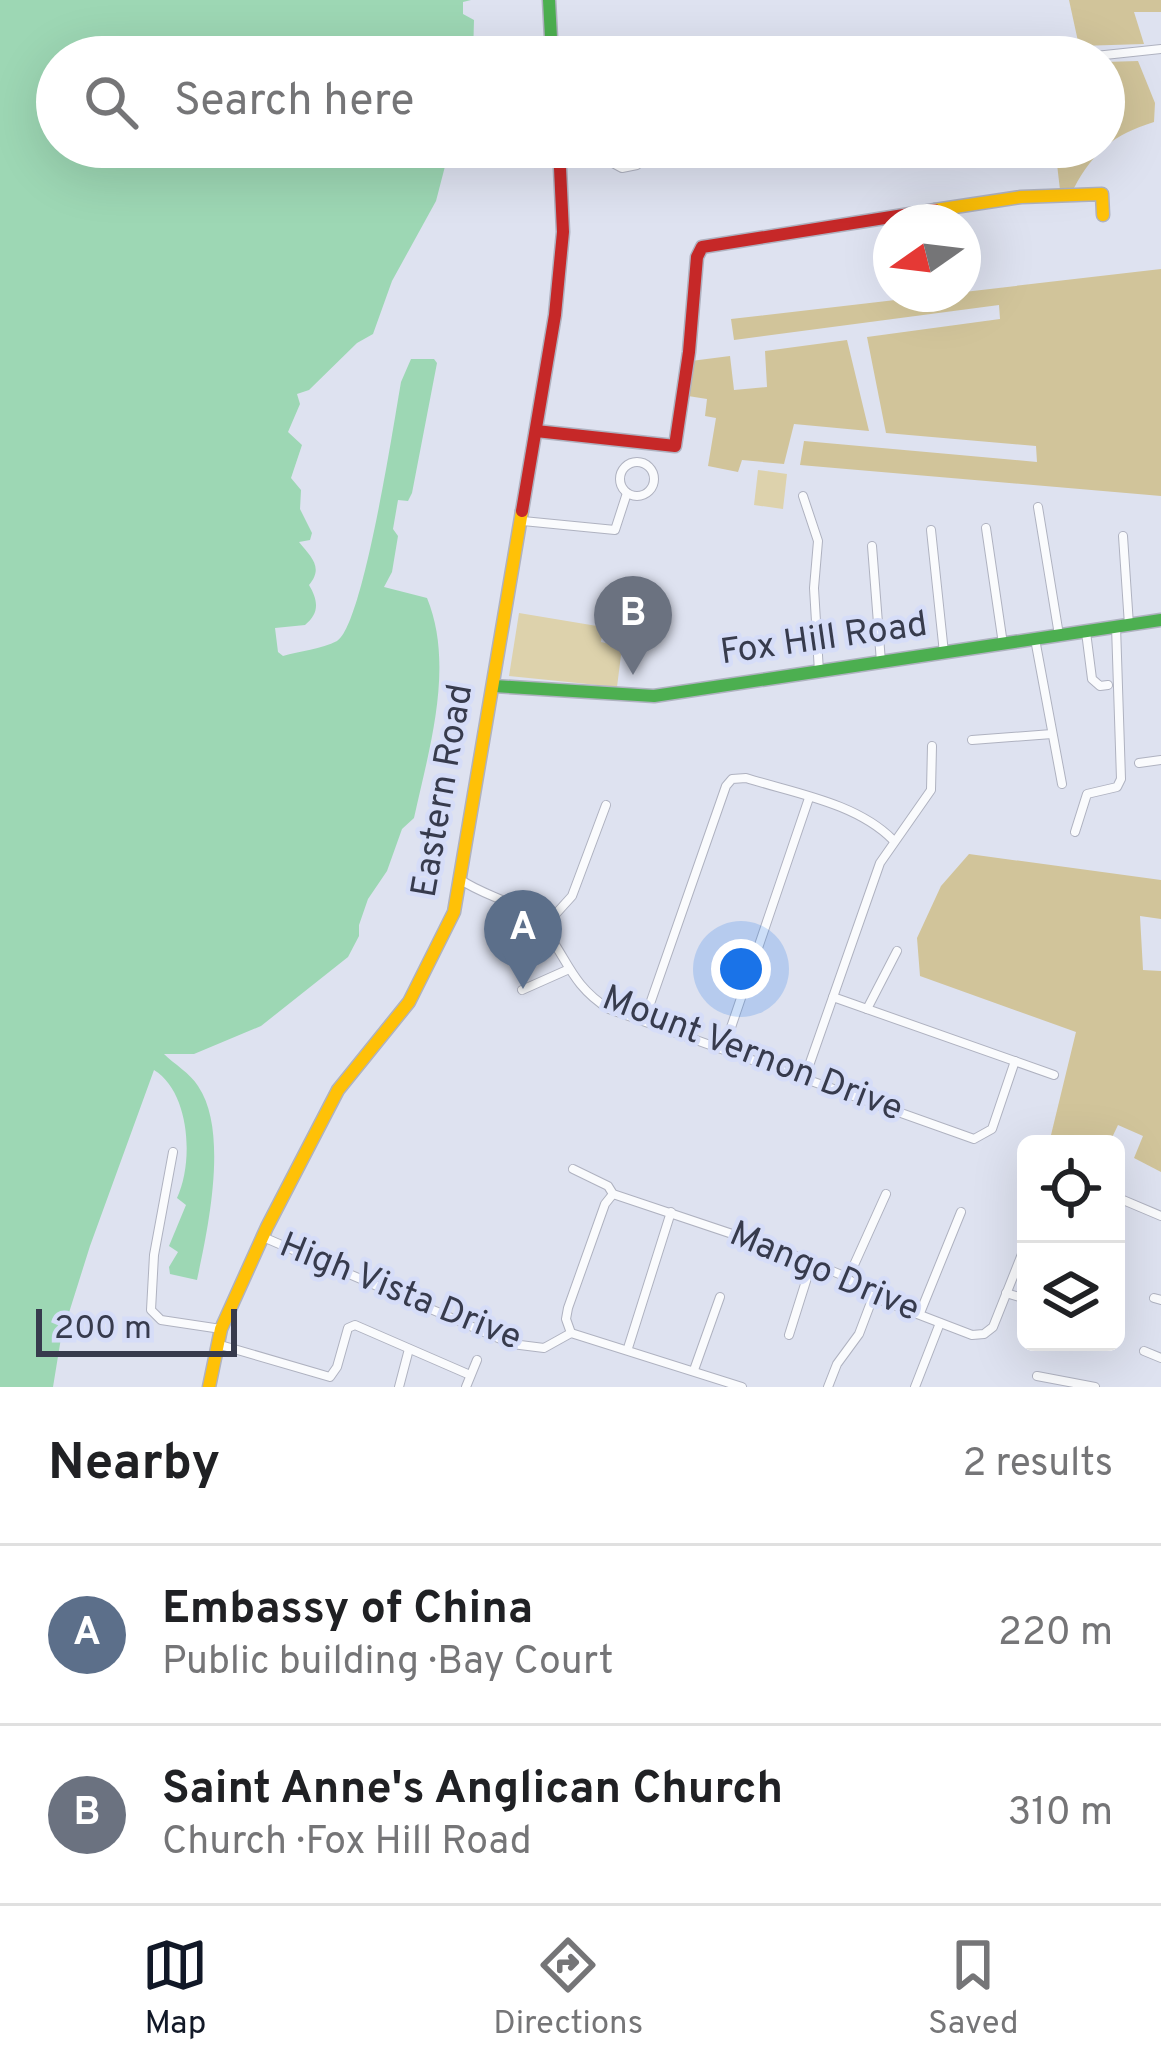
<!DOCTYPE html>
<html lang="en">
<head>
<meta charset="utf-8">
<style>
	:root { --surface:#fff; --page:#f2f2f2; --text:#202124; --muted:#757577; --line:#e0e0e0; --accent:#111827 }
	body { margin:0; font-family:Overpass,sans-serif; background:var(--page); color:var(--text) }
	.controls { position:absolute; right:36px; bottom:36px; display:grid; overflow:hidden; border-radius:18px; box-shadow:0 12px 48px #0002 }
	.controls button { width:108px; height:108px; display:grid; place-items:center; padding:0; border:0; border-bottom:3px solid var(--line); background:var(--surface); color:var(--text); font:60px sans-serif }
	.compass { position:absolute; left:873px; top:204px; width:108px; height:108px; border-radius:50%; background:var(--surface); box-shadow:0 12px 48px #0002; rotate:256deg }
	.scale { position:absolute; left:36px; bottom:30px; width:201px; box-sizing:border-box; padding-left:12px; border:6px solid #373b4d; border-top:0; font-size:33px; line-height:42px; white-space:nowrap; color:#373b4d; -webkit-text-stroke:9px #d6ddf8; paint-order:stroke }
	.you { position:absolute; left:741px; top:969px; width:42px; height:42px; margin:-30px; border:9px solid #fff; border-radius:50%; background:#1a73e8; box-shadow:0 0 0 18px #1a73e833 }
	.badge { display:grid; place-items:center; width:78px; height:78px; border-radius:50%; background:var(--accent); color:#fff; font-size:39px; font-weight:700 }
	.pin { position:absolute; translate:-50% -99px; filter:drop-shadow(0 3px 6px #0008) }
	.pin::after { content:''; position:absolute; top:63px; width:42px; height:36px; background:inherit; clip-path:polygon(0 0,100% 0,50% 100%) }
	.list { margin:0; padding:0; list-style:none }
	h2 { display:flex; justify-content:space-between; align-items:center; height:156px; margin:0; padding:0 48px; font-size:51px }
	h2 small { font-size:39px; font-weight:400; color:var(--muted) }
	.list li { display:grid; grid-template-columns:78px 1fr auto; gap:36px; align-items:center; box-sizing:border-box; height:180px; padding:0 48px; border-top:3px solid var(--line) }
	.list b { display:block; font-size:45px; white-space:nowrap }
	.list p { margin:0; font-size:39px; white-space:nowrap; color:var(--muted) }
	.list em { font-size:39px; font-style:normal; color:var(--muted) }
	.icon { flex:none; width:66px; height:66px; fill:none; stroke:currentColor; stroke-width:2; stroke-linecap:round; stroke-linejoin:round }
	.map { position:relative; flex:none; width:1161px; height:1387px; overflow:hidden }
	.search { position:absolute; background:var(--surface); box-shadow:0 12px 48px #0002; left:36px; right:36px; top:36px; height:132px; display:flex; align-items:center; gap:30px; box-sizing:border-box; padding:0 42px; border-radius:66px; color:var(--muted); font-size:45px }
	.sheet { height:516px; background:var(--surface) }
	nav { display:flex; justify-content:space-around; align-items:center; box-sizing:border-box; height:168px; border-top:3px solid var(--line); background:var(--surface); font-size:33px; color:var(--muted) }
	nav a { display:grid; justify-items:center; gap:6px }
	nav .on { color:var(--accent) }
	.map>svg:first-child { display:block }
	.green { fill:#ddd2ac }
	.forest { fill:#d1c49a }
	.water { fill:#9dd7b4 }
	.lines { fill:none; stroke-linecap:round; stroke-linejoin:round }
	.street-casing { stroke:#afb2c0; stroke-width:10 }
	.fast-casing { stroke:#afb2c0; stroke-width:15 }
	.slow-casing { stroke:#afb2c0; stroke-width:15 }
	.jam-casing { stroke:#afb2c0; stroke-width:15 }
	.street { stroke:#fafbfd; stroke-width:8 }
	.fast { stroke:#4caf50; stroke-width:12 }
	.slow { stroke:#ffc107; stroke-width:12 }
	.jam { stroke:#c62828; stroke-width:12 }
	.labels { text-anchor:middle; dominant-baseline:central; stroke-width:9; stroke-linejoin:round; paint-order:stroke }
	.street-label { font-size:36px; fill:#373b4d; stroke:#d6ddf8 }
</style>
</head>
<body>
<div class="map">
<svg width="1161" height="1387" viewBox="0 0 1161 1387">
	<rect width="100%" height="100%" fill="#dee2f0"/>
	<g class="green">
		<path d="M758 470 787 474 783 509 754 505Z"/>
		<path d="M519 613 603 627 601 642 622 647 617 687 509 676Z"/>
	</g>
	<g class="forest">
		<path d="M1069 0H1161V12H1134L1144 44 1079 46Z"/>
		<path d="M1138 61 1155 103 1154 122C1113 135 1094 151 1074 188L1060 190 1055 147H1104V62Z"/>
		<path d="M1161 269V496L800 465 804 441 1037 462 1036 446 886 433 867 337 1000 319 999 305 734 340 731 319Z"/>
		<path d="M847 340 869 431 794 424 784 464 742 460 738 472 708 466 716 418 705 416 707 399 688 396 691 361 730 356 734 390 767 387 765 351Z"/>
		<path d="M969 854 1161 880V919L1140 916 1143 970 1161 971V1172L1134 1158 1143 1136 1118 1125 1109 1144H1075L1051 1135 1076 1032 920 976 917 938 941 886Z"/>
	</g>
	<path class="water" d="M0 0H471L463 2V14L474 20 473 57H57V147H450L436 201 392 281 373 334 357 343 309 390 297 394 300 404 288 432 302 445 291 478 301 490 300 509 312 533 310 540 299 542C311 557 324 567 309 585 318 600 320 613 305 625L275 628 278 652 283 656C299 651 322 649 337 641 363 626 394 422 401 382L411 359H434L437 363 412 493 408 501 398 500 393 529 398 536 392 572 384 587 427 598C455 666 429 749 414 818L402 829 387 871 368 899 359 925V936L348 957 261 1026 194 1054H164C174 1064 190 1073 198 1086 229 1131 208 1229 197 1280L170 1274 169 1267 178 1252 169 1246 186 1205 177 1198C194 1162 190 1092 154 1070L90 1246 61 1338 53 1387H0Z"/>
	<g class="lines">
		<g class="street-casing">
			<g id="street">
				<path d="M719 57 732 45 743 47 746 57"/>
				<path d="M1086 57 1161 49"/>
				<path d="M601 147 611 162 622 168 637 165 653 147"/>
				<circle cx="637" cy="479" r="17"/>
				<path d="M803 496 818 541 814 588 819 672"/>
				<path d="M1038 507 1059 635"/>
				<path d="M523 521 615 530 627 493"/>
				<path d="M986 528 1003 644"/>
				<path d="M931 530 944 653"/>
				<path d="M1123 536 1129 625"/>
				<path d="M872 546 881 662"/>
				<path d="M1086 632 1092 679 1100 686 1108 685"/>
				<path d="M1035 639 1062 784"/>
				<path d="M972 740 1052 734"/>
				<path d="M1139 763 1161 760"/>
				<path d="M1075 832 1087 794 1117 787 1121 779 1116 626"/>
				<path d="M461 880C486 897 514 900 536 921 567 951 566 982 609 1009L974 1139 992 1129 1015 1061"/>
				<path d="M543 928 572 896 606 805"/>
				<path d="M522 990 567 970"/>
				<path d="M833 997 1054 1075"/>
				<path d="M867 1009 897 951"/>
				<path d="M644 1021 726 786 732 779 746 778C794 793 857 803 893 840"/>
				<path d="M724 1048 809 798"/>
				<path d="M805 1077 880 863 931 790 932 746"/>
				<path d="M173 1152 154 1255 151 1310 161 1320 221 1329"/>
				<path d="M573 1169 608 1186 613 1194 789 1253 844 1276 873 1297 972 1335 984 1334 993 1327 1026 1244"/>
				<path d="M1116 1197 1161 1216"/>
				<path d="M263 1237 512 1344 544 1348 571 1333 742 1387"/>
				<path d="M844 1276 854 1265 886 1194"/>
				<path d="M1006 1293 1026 1299"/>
				<path d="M1154 1298 1161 1300"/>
				<path d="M920 1313 961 1212"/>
				<path d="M571 1333 566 1319 568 1308 605 1204 613 1194"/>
				<path d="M789 1335 812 1262"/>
				<path d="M217 1344 330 1377 337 1367 348 1328 355 1325 470 1375"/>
				<path d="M628 1348 671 1212"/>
				<path d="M1144 1351 1161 1358"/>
				<path d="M694 1370 720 1297"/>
				<path d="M1037 1376 1095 1387"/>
				<path d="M399 1387 409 1349"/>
				<path d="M466 1387 477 1360"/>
				<path d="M828 1387 837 1364 859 1334 873 1297"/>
				<path d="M915 1387 940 1323"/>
			</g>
		</g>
		<g class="fast-casing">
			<g id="fast">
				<path d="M549 0 552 57"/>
				<path d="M494 686 654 696 1161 620"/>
			</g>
		</g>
		<g class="slow-casing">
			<g id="slow">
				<path d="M935 210 1021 197 1102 194 1103 215"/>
				<path d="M209 1387 221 1329 267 1227 338 1090 409 1002 454 912 522 511"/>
			</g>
		</g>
		<g class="jam-casing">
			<g id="jam">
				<path d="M536 431 675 446 689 352 697 257 702 247 935 210"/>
				<path d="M522 511 555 315 563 232 559 147"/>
			</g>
		</g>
		<use href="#street" class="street"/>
		<use href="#fast" class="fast"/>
		<use href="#slow" class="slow"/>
		<use href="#jam" class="jam"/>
	</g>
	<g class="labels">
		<g class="street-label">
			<text transform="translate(824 640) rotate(-8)">Fox Hill Road</text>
			<text transform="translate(444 791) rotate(-80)">Eastern Road</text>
			<text transform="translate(752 1055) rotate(21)">Mount Vernon Drive</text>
			<text transform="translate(824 1273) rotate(23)">Mango Drive</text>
			<text transform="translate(400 1293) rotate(22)">High Vista Drive</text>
		</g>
	</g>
</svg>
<div class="controls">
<button><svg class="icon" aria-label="locate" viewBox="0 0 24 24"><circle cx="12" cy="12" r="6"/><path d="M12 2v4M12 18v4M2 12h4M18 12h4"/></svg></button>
<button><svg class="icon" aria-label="layers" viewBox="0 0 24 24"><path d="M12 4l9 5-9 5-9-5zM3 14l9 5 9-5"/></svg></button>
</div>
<svg class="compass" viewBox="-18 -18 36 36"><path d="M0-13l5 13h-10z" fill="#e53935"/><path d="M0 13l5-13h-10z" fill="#757577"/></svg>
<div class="scale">200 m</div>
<div class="you"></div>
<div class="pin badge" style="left:523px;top:989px;background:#5c6f8a">A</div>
<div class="pin badge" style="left:633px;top:675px;background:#6b7280">B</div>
<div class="search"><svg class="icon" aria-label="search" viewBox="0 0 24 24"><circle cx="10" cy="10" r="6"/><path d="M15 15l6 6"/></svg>Search here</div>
</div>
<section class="sheet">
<h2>Nearby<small>2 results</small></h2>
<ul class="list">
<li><span class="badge" style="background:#5c6f8a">A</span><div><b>Embassy of China</b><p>Public building · Bay Court</p></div><em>220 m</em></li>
<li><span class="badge" style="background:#6b7280">B</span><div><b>Saint Anne's Anglican Church</b><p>Church · Fox Hill Road</p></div><em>310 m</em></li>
</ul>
</section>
<nav>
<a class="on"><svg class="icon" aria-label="map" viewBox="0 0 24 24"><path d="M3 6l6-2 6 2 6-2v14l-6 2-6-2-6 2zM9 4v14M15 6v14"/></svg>Map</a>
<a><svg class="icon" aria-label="directions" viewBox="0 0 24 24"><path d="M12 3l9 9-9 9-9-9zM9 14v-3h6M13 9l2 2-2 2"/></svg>Directions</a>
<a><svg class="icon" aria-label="saved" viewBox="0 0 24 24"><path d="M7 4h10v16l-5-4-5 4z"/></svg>Saved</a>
</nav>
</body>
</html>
